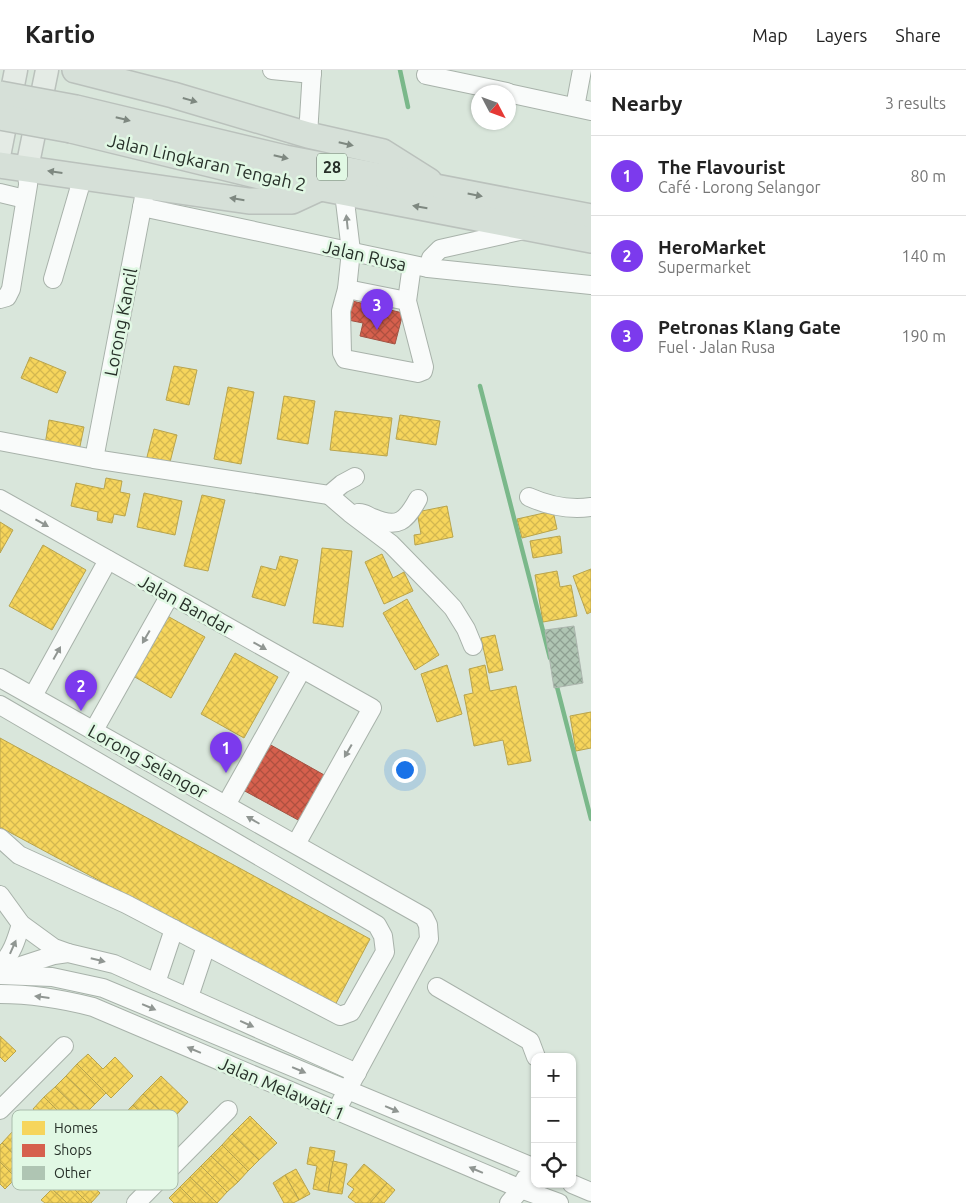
<!DOCTYPE html>
<html lang="en">
<head>
<meta charset="utf-8">
<style>
	:root { --surface:#fff; --page:#f2f2f2; --text:#222; --muted:#767676; --line:#e0e0e0; --accent:#7c3aed }
	body { margin:0; font-family:Ubuntu,sans-serif; background:var(--page); color:var(--text) }
	.controls { position:absolute; right:15px; bottom:15px; display:grid; overflow:hidden; border-radius:10px; box-shadow:0 1px 4px #0004 }
	.controls button { width:45px; height:45px; display:grid; place-items:center; padding:0; border:0; border-bottom:1px solid var(--line); background:var(--surface); color:var(--text); font:25px sans-serif }
	.compass { position:absolute; left:471px; top:15px; width:45px; height:45px; border-radius:50%; background:var(--surface); box-shadow:0 1px 4px #0004; rotate:131deg }
	.you { position:absolute; left:404px; top:699px; width:18px; height:18px; margin:-12px; border:4px solid #fff; border-radius:50%; background:#1a73e8; box-shadow:0 0 0 8px #1a73e833 }
	.badge { display:grid; place-items:center; width:32px; height:32px; border-radius:50%; background:var(--accent); color:#fff; font-size:16px; font-weight:700 }
	.pin { position:absolute; translate:-50% -41px; filter:drop-shadow(0 1px 2px #0008) }
	.pin::after { content:''; position:absolute; top:26px; width:18px; height:15px; background:inherit; clip-path:polygon(0 0,100% 0,50% 100%) }
	.list { margin:0; padding:0; list-style:none }
	h2 { display:flex; justify-content:space-between; align-items:center; height:65px; margin:0; padding:0 20px; font-size:21px }
	h2 small { font-size:16px; font-weight:400; color:var(--muted) }
	.list li { display:grid; grid-template-columns:32px 1fr auto; gap:15px; align-items:center; box-sizing:border-box; height:80px; padding:0 20px; border-top:1px solid var(--line) }
	.list b { display:block; font-size:19px; white-space:nowrap }
	.list p { margin:0; font-size:16px; white-space:nowrap; color:var(--muted) }
	.list em { font-size:16px; font-style:normal; color:var(--muted) }
	.icon { flex:none; width:28px; height:28px; fill:none; stroke:currentColor; stroke-width:2; stroke-linecap:round; stroke-linejoin:round }
	.map { position:relative; flex:none; width:591px; height:1133px; overflow:hidden }
	header { display:flex; align-items:center; gap:30px; box-sizing:border-box; height:70px; padding:0 25px; background:var(--surface); border-bottom:1px solid var(--line) }
	header strong { font-size:24px }
	nav { display:flex; gap:28px; margin-inline-start:auto; font-size:18px }
	main { display:flex }
	aside { flex:1; background:var(--surface) }
	.map>svg:first-child { display:block }
	.homes { fill:url(#homes-cross-hatch); stroke:#b8a44d }
	.shops { fill:url(#shops-cross-hatch); stroke:#a25242 }
	.lines { fill:none; stroke-linecap:round; stroke-linejoin:round }
	.stream { stroke:#7ab88a; stroke-width:4.5 }
	.building { fill:url(#building-cross-hatch); stroke:#acb6ae }
	.minor-casing { stroke:#a8b2aa; stroke-width:20 }
	.major-casing { stroke:#bac1bc; stroke-width:25 }
	.highway-casing { stroke:#bac1bc; stroke-width:28 }
	.minor { stroke:#f9fbfa; stroke-width:18 }
	.major { stroke:#e4ebe5; stroke-width:22 }
	.highway { stroke:#d6e0d8; stroke-width:25 }
	.highway-bridge-casing { stroke:#bac1bc; stroke-width:28; stroke-linecap:butt }
	.highway-bridge { stroke:#d6e0d8; stroke-width:25 }
	.oneway { fill:#7e8880 }
	.oneway2 { fill:#909692 }
	.labels { text-anchor:middle; dominant-baseline:central; stroke-width:5; stroke-linejoin:round; paint-order:stroke }
	.shield { fill:#e1f8e4; stroke:#5f6c61; stroke-width:1 }
	.shield-label { font-size:16px; font-weight:bold; fill:#273029 }
	.street-label { font-size:18px; fill:#273029; stroke:#e1f8e4 }
	.key { fill:#e1f8e4; stroke:#a9bcac; stroke-width:1 }
	.key-label { font-size:14px; fill:#273029 }
</style>
</head>
<body>
<header>
<strong>Kartio</strong>
<nav><a>Map</a><a>Layers</a><a>Share</a></nav>
</header>
<main>
<div class="map">
<svg width="591" height="1133" viewBox="0 0 591 1133">
	<defs>
		<pattern id="homes-cross-hatch" width="8" height="8" patternUnits="userSpaceOnUse" patternTransform="scale(1.25)"><rect width="8" height="8" fill="#f6d55c"/><path d="M0 0l8 8M0 8l8-8" fill="none" stroke="#d3b750"/></pattern>
		<pattern id="shops-cross-hatch" width="8" height="8" patternUnits="userSpaceOnUse" patternTransform="scale(1.25)"><rect width="8" height="8" fill="#d6604d"/><path d="M0 0l8 8M0 8l8-8" fill="none" stroke="#ae5040"/></pattern>
		<pattern id="building-cross-hatch" width="8" height="8" patternUnits="userSpaceOnUse" patternTransform="scale(1.25)"><rect width="8" height="8" fill="#afc5b3"/><path d="M0 0l8 8M0 8l8-8" fill="none" stroke="#8ea092"/></pattern>
	</defs>
	<rect width="100%" height="100%" fill="#d9e6db"/>
	<g class="homes">
		<path d="M30 287 66 302 57 323 21 308Z"/>
		<path d="M174 296 197 300 189 335 166 330Z"/>
		<path d="M228 317 254 322 241 394 214 389Z"/>
		<path d="M284 326 315 331 308 374 277 369Z"/>
		<path d="M335 341 392 348 387 386 330 380Z"/>
		<path d="M400 345 440 351 436 375 396 369Z"/>
		<path d="M49 350 84 357 79 381 45 375Z"/>
		<path d="M154 359 177 365 169 396 146 391Z"/>
		<path d="M106 408 122 411 120 422 130 424 125 446 114 444 112 453 97 450 98 442 71 436 76 413 104 419Z"/>
		<path d="M144 423 182 431 175 465 137 457Z"/>
		<path d="M202 425 225 430 208 501 184 496Z"/>
		<path d="M447 436 453 467 415 475 414 465 421 464 417 442Z"/>
		<path d="M553 441 557 459 522 468 517 449Z"/>
		<path d="M0 452 13 460 0 483Z"/>
		<path d="M560 466 562 483 533 488 530 471Z"/>
		<path d="M43 475 86 500 52 560 9 536Z"/>
		<path d="M322 478 352 481 343 557 313 553Z"/>
		<path d="M382 484 393 508 404 502 413 521 384 534 365 492Z"/>
		<path d="M280 486 298 490 285 536 252 527 261 496 276 500Z"/>
		<path d="M591 499V542L587 544 573 506Z"/>
		<path d="M557 501 560 517 571 515 577 546 543 552 535 505Z"/>
		<path d="M407 529 439 585 415 600 383 543Z"/>
		<path d="M162 543 205 567 171 628 128 603Z"/>
		<path d="M495 565 503 600 489 603 481 568Z"/>
		<path d="M235 583 278 607 244 668 201 644Z"/>
		<path d="M447 595 462 644 437 652 421 604Z"/>
		<path d="M485 595 490 621 516 616 531 691 508 695 503 670 474 676 464 625 473 623 469 599Z"/>
		<path d="M591 642V678L576 681 570 646Z"/>
		<path d="M0 668 370 869 334 937 0 757Z"/>
		<path d="M0 966 16 981 5 992 0 987Z"/>
		<path d="M88 984 103 999 115 987 133 1006 111 1028 77 994Z"/>
		<path d="M77 994 106 1023 95 1034 66 1006Z"/>
		<path d="M66 1006 95 1034 84 1045 55 1017Z"/>
		<path d="M161 1006 188 1032 171 1051 143 1024Z"/>
		<path d="M55 1017 84 1045 73 1056 44 1027Z"/>
		<path d="M143 1024 171 1051 160 1061 133 1035Z"/>
		<path d="M44 1027 73 1056 62 1067 33 1039Z"/>
		<path d="M133 1035 160 1061 150 1072 123 1045Z"/>
		<path d="M250 1046 277 1073 259 1090 232 1064Z"/>
		<path d="M13 1061 37 1085 26 1096 2 1073Z"/>
		<path d="M232 1064 259 1090 248 1101 222 1075Z"/>
		<path d="M2 1073 26 1096 16 1108 0 1092V1075Z"/>
		<path d="M222 1075 248 1101 238 1112 211 1086Z"/>
		<path d="M310 1077 335 1081 328 1122 313 1119 317 1096 307 1094Z"/>
		<path d="M211 1086 238 1112 227 1122 201 1096Z"/>
		<path d="M333 1091 347 1094 342 1124 328 1122Z"/>
		<path d="M0 1092 16 1108 5 1119 0 1114Z"/>
		<path d="M364 1094 387 1113 370 1133H356L348 1127 354 1119 347 1114Z"/>
		<path d="M201 1096 227 1122 217 1133 190 1107Z"/>
		<path d="M73 1097 100 1123 91 1133H88L63 1108Z"/>
		<path d="M296 1099 310 1124 299 1130 285 1105Z"/>
		<path d="M285 1105 299 1130 293 1133H284L273 1113Z"/>
		<path d="M190 1107 217 1133H196L180 1117Z"/>
		<path d="M63 1108 88 1133H67L52 1119Z"/>
		<path d="M387 1113 395 1120 384 1133H370Z"/>
		<path d="M180 1117 196 1133H174L169 1128Z"/>
		<path d="M52 1119 67 1133H45L41 1130Z"/>
	</g>
	<g class="shops">
		<path d="M348 230 403 243 395 274 360 266 363 253 343 249Z"/>
		<path d="M269 674 326 706 300 751 243 720Z"/>
	</g>
	<g class="lines">
		<g class="stream">
			<path d="M400 0 408 37"/>
			<path d="M480 316 550 588"/>
			<path d="M556 613 591 749"/>
		</g>
	</g>
	<path class="building" d="M574 556 583 613 554 618 545 560Z"/>
	<g class="lines">
		<g class="minor-casing">
			<g id="minor">
				<path d="M272 0 312 4"/>
				<path d="M426 5 507 22"/>
				<path d="M508 23 591 41"/>
				<path d="M575 37 582 0"/>
				<path d="M308 65 312 0"/>
				<path d="M0 123 25 129"/>
				<path d="M344 123 351 181 347 219 341 241 342 283 345 289 418 303 423 301 424 297 407 231 412 195"/>
				<path d="M142 137 428 198 591 215"/>
				<path d="M428 198 431 188 440 179 524 160"/>
				<path d="M53 209 83 106"/>
				<path d="M347 219 407 231"/>
				<path d="M0 229 7 227 11 219 28 115 27 98"/>
				<path d="M0 371 94 389 329 425 342 414 355 407"/>
				<path d="M94 389 144 127"/>
				<path d="M329 425 350 443 391 474 438 522 453 538 466 559 473 576"/>
				<path d="M529 427C549 436 569 440 591 437"/>
				<path d="M0 429 372 638 296 774"/>
				<path d="M358 443C364 442 367 446 373 448 398 459 406 451 418 429"/>
				<path d="M0 608 424 847 428 855 429 869 336 1041"/>
				<path d="M33 626 108 490"/>
				<path d="M0 635 377 855 383 866 385 882 351 942 340 946 126 834 19 785 0 768"/>
				<path d="M94 660 170 525"/>
				<path d="M226 735 302 599"/>
				<path d="M0 825 21 854 54 878 68 883"/>
				<path d="M0 896C12 884 16 871 21 854"/>
				<path d="M8 900 54 885 68 883 114 894 357 1003"/>
				<path d="M0 905 52 907 103 918 535 1098"/>
				<path d="M156 913 174 859"/>
				<path d="M437 917 530 971 536 987"/>
				<path d="M0 924C32 924 62 929 93 937L521 1119 559 1133"/>
				<path d="M189 927 206 876"/>
				<path d="M0 1040 64 976"/>
				<path d="M572 1114 591 1122"/>
				<path d="M136 1133 228 1040"/>
				<path d="M509 1133 521 1119 525 1109"/>
			</g>
		</g>
		<g class="major-casing">
			<g id="major">
				<path d="M0 81 16 0"/>
				<path d="M27 98 47 0"/>
			</g>
		</g>
		<g class="highway-casing">
			<g id="highway">
				<path d="M75 0 173 25 308 65 383 82 429 111"/>
				<path d="M76 38 285 88 591 147"/>
				<path d="M71 60 264 107 591 170"/>
				<path d="M0 95 249 131H292L318 119"/>
			</g>
		</g>
		<use href="#minor" class="minor"/>
		<use href="#major" class="major"/>
		<use href="#highway" class="highway"/>
		<g class="highway-bridge-casing">
			<g id="highway-bridge">
				<path d="M0 24 76 38"/>
				<path d="M0 47 71 60"/>
			</g>
		</g>
		<use href="#highway-bridge" class="highway-bridge"/>
	</g>
	<defs><path id="oneway-solid" d="M-6-.8H1V-3.2L6.5 0L1 3.2V.8H-6Z" transform="scale(1.25)"/></defs>
	<g class="oneway">
		<use href="#oneway-solid" transform="translate(190 30) rotate(16)"/>
		<use href="#oneway-solid" transform="translate(123 49) rotate(14)"/>
		<use href="#oneway-solid" transform="translate(346 74) rotate(13)"/>
		<use href="#oneway-solid" transform="translate(281 87) rotate(13)"/>
		<use href="#oneway-solid" transform="translate(55 102) rotate(-172)"/>
		<use href="#oneway-solid" transform="translate(475 125) rotate(11)"/>
		<use href="#oneway-solid" transform="translate(237 129) rotate(-171)"/>
		<use href="#oneway-solid" transform="translate(420 137) rotate(-170)"/>
	</g>
	<g class="oneway2">
		<use href="#oneway-solid" transform="translate(347 152) rotate(-96)"/>
		<use href="#oneway-solid" transform="translate(42 453) rotate(29)"/>
		<use href="#oneway-solid" transform="translate(146 567) rotate(120)"/>
		<use href="#oneway-solid" transform="translate(260 576) rotate(29)"/>
		<use href="#oneway-solid" transform="translate(57 583) rotate(-61)"/>
		<use href="#oneway-solid" transform="translate(348 681) rotate(120)"/>
		<use href="#oneway-solid" transform="translate(253 750) rotate(-150)"/>
		<use href="#oneway-solid" transform="translate(13 877) rotate(-66)"/>
		<use href="#oneway-solid" transform="translate(98 890) rotate(14)"/>
		<use href="#oneway-solid" transform="translate(42 927) rotate(-173)"/>
		<use href="#oneway-solid" transform="translate(149 937) rotate(23)"/>
		<use href="#oneway-solid" transform="translate(247 954) rotate(24)"/>
		<use href="#oneway-solid" transform="translate(194 980) rotate(-157)"/>
		<use href="#oneway-solid" transform="translate(299 1000) rotate(23)"/>
		<use href="#oneway-solid" transform="translate(392 1039) rotate(23)"/>
		<use href="#oneway-solid" transform="translate(476 1100) rotate(-157)"/>
	</g>
	<g class="labels">
		<rect class="shield" x="317" y="83.5" width="30" height="27" rx="4"/>
		<g class="shield-label">
			<text x="332" y="97">28</text>
		</g>
		<g class="street-label">
			<text transform="translate(207 92) rotate(13)">Jalan Lingkaran Tengah 2</text>
			<text transform="translate(365 185) rotate(13)">Jalan Rusa</text>
			<text transform="translate(120 252) rotate(-79)">Lorong Kancil</text>
			<text transform="translate(186 534) rotate(29)">Jalan Bandar</text>
			<text transform="translate(148 691) rotate(29)">Lorong Selangor</text>
			<text transform="translate(282 1018) rotate(23)">Jalan Melawati 1</text>
		</g>
	</g>
	<rect x="12" y="1040" width="166" height="80" rx="8" class="key"/>
	<rect x="22" y="1051" width="23" height="14" fill="#f6d55c"/>
	<rect x="22" y="1074" width="23" height="13" fill="#d6604d"/>
	<rect x="22" y="1096" width="23" height="14" fill="#afc5b3"/>
	<g class="key-label">
		<text x="54" y="1063">Homes</text>
		<text x="54" y="1085">Shops</text>
		<text x="54" y="1108">Other</text>
	</g>
</svg>
<div class="controls">
<button>+</button>
<button>−</button>
<button><svg class="icon" aria-label="locate" viewBox="0 0 24 24"><circle cx="12" cy="12" r="6"/><path d="M12 2v4M12 18v4M2 12h4M18 12h4"/></svg></button>
</div>
<svg class="compass" viewBox="-18 -18 36 36"><path d="M0-13l5 13h-10z" fill="#e53935"/><path d="M0 13l5-13h-10z" fill="#767676"/></svg>
<div class="you"></div>
<div class="pin badge" style="left:226px;top:703px">1</div>
<div class="pin badge" style="left:81px;top:641px">2</div>
<div class="pin badge" style="left:377px;top:260px">3</div>
</div>
<aside>
<h2>Nearby<small>3 results</small></h2>
<ul class="list">
<li><span class="badge">1</span><div><b>The Flavourist</b><p>Café · Lorong Selangor</p></div><em>80 m</em></li>
<li><span class="badge">2</span><div><b>HeroMarket</b><p>Supermarket</p></div><em>140 m</em></li>
<li><span class="badge">3</span><div><b>Petronas Klang Gate</b><p>Fuel · Jalan Rusa</p></div><em>190 m</em></li>
</ul>
</aside>
</main>
</body>
</html>
